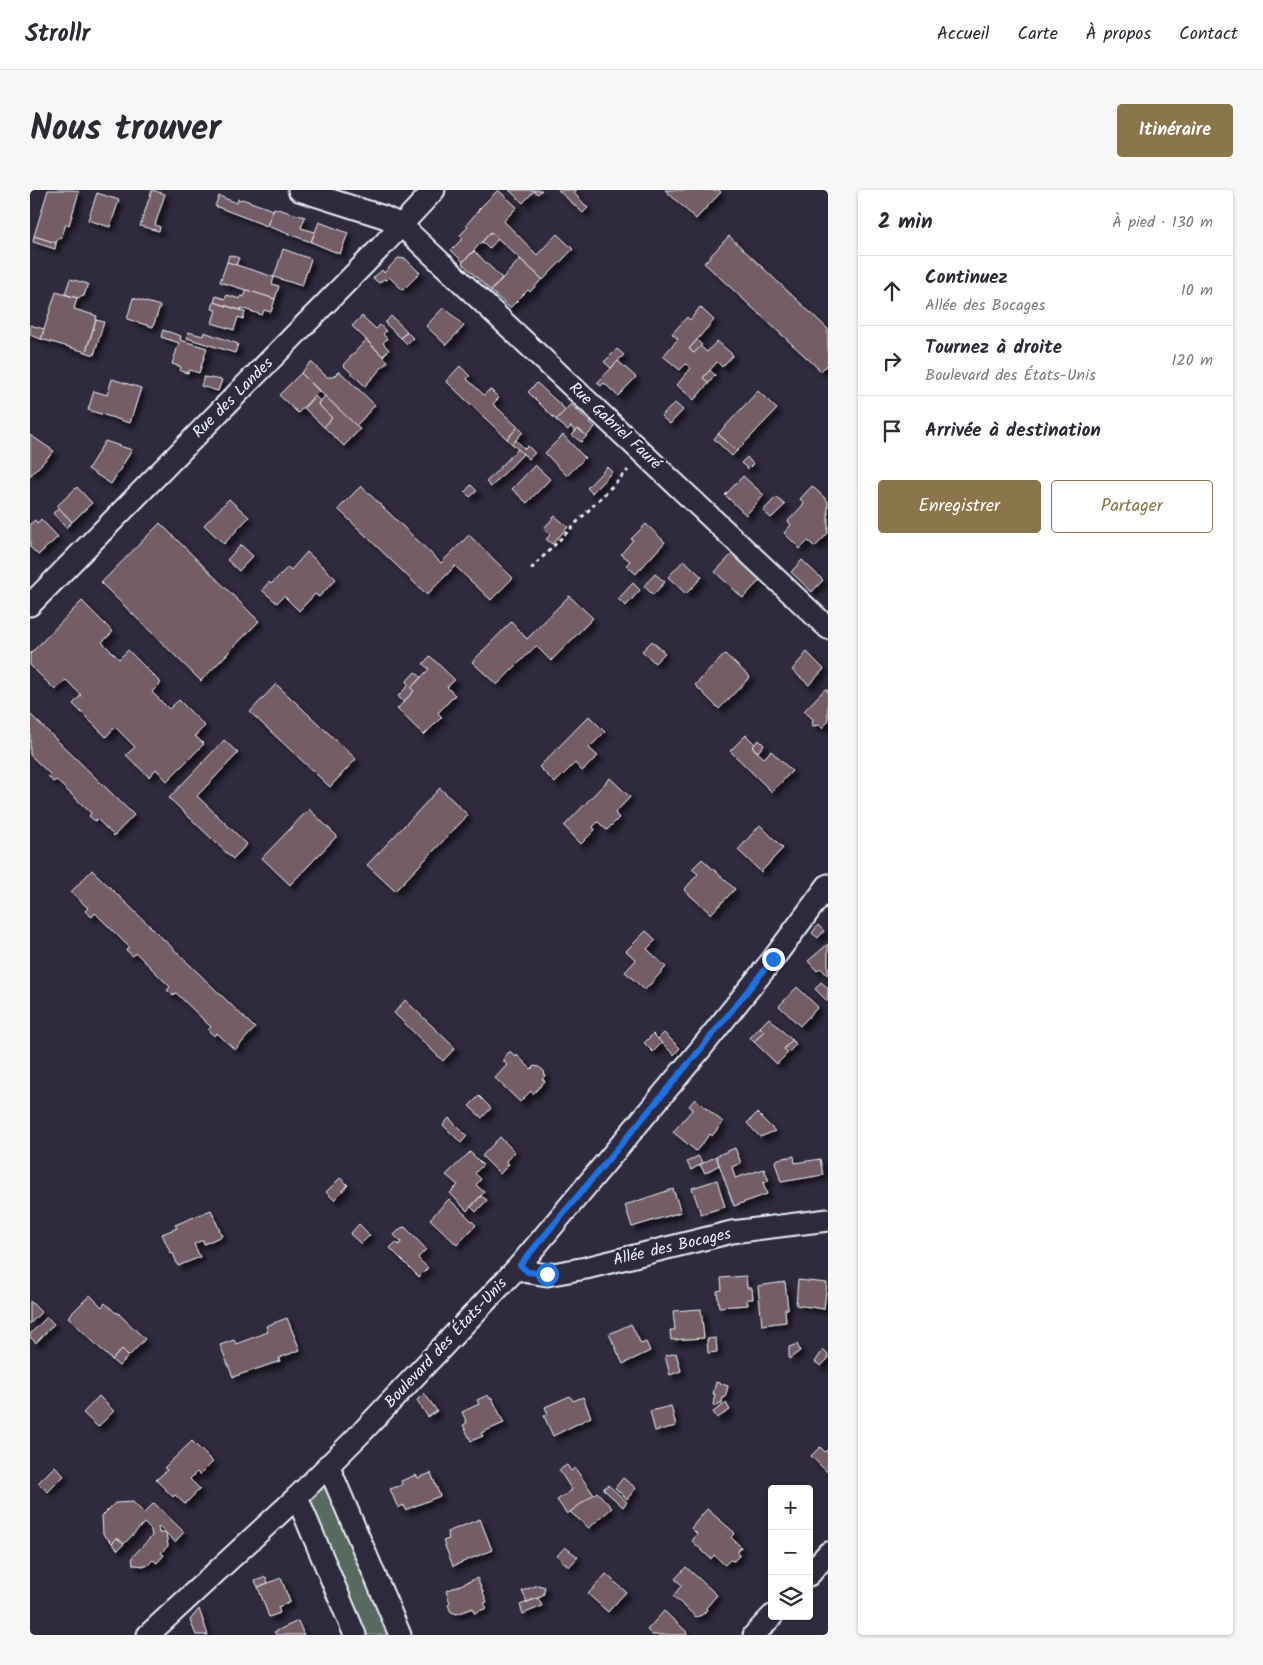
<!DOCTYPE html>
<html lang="fr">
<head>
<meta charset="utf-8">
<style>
	:root { --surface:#fff; --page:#f7f7f7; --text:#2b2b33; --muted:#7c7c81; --line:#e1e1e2; --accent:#8a764a }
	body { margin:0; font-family:Kalam,sans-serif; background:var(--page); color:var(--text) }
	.controls { position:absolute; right:15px; bottom:15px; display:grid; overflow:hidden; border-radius:5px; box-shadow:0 1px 4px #0004 }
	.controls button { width:45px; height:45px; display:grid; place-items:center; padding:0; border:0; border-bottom:1px solid var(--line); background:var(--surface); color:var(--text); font:25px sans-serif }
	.stop { position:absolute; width:15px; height:15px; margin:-11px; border:4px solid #1a73e8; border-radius:50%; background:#fff }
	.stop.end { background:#1a73e8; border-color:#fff; box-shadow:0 1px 5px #0008 }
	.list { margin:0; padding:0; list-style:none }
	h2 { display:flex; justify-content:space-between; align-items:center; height:65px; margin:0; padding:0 20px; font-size:21px }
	h2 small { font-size:16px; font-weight:400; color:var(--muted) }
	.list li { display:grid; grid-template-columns:32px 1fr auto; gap:15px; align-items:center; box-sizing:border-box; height:70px; padding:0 20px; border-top:1px solid var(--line) }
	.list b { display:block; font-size:19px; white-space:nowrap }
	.list p { margin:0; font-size:16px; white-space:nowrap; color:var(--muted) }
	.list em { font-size:16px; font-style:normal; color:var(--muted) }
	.actions { display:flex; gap:10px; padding:15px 20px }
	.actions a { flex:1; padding:11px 0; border:1px solid var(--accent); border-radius:5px; text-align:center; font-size:18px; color:var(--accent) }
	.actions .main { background:var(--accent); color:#fff }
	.icon { flex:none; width:28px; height:28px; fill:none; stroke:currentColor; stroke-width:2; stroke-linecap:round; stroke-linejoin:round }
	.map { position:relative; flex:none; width:798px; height:1445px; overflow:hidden; border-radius:5px }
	header { display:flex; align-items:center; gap:30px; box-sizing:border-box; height:70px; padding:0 25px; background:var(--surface); border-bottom:1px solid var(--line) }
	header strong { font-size:24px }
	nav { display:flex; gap:28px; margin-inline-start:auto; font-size:18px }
	.intro { display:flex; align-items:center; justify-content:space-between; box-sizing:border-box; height:120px; padding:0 30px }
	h1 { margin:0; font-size:35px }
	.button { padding:12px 22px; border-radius:5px; background:var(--accent); color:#fff; font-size:18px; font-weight:700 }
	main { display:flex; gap:30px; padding:0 30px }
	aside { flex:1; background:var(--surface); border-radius:5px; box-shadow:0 1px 4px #0004 }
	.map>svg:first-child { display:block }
	.green { fill:#596960; stroke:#a0adac }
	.building { fill:#745d66; stroke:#e8f1f8; filter:url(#shadow) }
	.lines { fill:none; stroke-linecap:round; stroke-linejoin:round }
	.street-casing { stroke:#e8f1f8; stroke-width:25 }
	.path { stroke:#e8f1f8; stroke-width:3; stroke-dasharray:4 4; stroke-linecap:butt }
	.street { stroke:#2f2a3d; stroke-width:21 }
	.route { stroke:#1a73e8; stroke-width:6 }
	.labels { text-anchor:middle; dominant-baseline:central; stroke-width:5; stroke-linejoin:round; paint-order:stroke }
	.street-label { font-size:16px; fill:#e8f1f8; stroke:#2f2a3d }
</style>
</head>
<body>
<header>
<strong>Strollr</strong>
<nav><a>Accueil</a><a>Carte</a><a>À propos</a><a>Contact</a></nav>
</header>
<div class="intro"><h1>Nous trouver</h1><a class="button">Itinéraire</a></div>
<main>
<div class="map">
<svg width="798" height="1445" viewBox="0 0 798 1445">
	<defs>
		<filter id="shadow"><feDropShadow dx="4.5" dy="4.5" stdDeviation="2.5" flood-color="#0009"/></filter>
	</defs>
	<rect width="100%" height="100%" fill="#2f2a3d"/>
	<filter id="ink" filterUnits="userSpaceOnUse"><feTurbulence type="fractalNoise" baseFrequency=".02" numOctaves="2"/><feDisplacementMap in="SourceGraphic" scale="10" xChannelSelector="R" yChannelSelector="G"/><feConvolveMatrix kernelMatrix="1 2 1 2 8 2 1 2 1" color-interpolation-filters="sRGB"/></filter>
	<g filter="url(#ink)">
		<path class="green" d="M294 1299 300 1301 364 1445H332L280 1317 283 1304Z"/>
		<g class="building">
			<path d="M18 0H43L49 2 39 35 36 34 31 49 28 48 26 53 4 46Z"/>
			<path d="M122 0 135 4 125 35 130 37 129 41 110 36Z"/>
			<path d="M468 0 487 17 474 31 507 65 527 44 543 59 513 90 461 42 433 72 421 60 433 48 430 45 438 37 436 35 449 20H448Z"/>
			<path d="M479 0H512L508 4 504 1 493 13Z"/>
			<path d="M528 0H547L544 3 558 18 553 23Z"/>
			<path d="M635 0H689L691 2 666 29Z"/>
			<path d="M67 3 89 10 80 37 58 30Z"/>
			<path d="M189 6 207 13 208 9 211 10 212 9 243 20 237 36 185 16Z"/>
			<path d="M244 18 275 27 271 38 285 42 281 52 237 36Z"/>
			<path d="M289 32 318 43 310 64 281 52Z"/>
			<path d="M461 42 468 49 459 59 452 52Z"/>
			<path d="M4 46 26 53 25 59 3 52Z"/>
			<path d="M699 46 798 139V174L791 181 674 73Z"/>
			<path d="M253 59 281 69 272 96 244 87Z"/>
			<path d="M444 61 472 88 461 101 432 73Z"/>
			<path d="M199 65 209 68 206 75 197 72Z"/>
			<path d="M368 68 376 69 390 83 373 100 359 87 356 90 354 89 349 93 343 88 352 80 354 83Z"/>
			<path d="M490 69 512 89 500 102 498 100 480 118 461 101Z"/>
			<path d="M197 72 244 87 242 94 249 96 245 109 190 92Z"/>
			<path d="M40 89 58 94 54 106 47 108 35 104Z"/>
			<path d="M217 100 245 109 241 122 234 120 232 125 211 118 210 120 184 112 186 106 195 109 197 105 210 109 211 106 214 107Z"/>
			<path d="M26 102 47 108 44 119 67 126 56 162 11 149Z"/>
			<path d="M103 108 130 116 123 137 97 129Z"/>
			<path d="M184 112 215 122 213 129 208 127 204 140 182 133 186 120 182 119Z"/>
			<path d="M414 117 434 136 416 155 396 136Z"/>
			<path d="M670 117 684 130 659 159 664 163 670 156 677 162 687 151 703 165 692 177 687 172 673 188 679 193 664 210 647 195 661 178 656 174 650 180 633 166 648 149 642 144 657 127 660 130Z"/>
			<path d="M332 126 346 139 350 135 356 141 353 144 357 149 353 153 359 160 353 166 322 136Z"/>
			<path d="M361 126 377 141 371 148 355 133Z"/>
			<path d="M66 130 74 132 64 165 56 162Z"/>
			<path d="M0 135 14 139 11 149 0 145Z"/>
			<path d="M133 140 151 146 150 150 177 158 169 183 160 180 158 183 150 181 151 177 142 174 149 153 131 147Z"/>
			<path d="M158 142 173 146 174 142 208 154 205 163 157 148Z"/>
			<path d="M377 142 383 148 377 154 371 148Z"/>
			<path d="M336 150 358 171 335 196 313 175Z"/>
			<path d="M667 150 672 155 664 163 659 159Z"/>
			<path d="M587 159 594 165 581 178 574 172Z"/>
			<path d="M588 171 606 187 588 206 574 193 571 196 567 193Z"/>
			<path d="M281 172 297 187H303L309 181 345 215 326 236 271 183Z"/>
			<path d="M430 176 440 186 437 189 454 205 458 201 461 200 469 208 463 214 488 237 477 249 416 191Z"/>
			<path d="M680 180 685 185 679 193 673 188Z"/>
			<path d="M271 183 289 201 268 223 249 205Z"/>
			<path d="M174 187 192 190 188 201 171 196Z"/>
			<path d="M82 189 111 198 100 233 58 220 64 201 77 205Z"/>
			<path d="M507 193 536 220 526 230 498 202Z"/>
			<path d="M728 201 747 219 707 261 688 244Z"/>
			<path d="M285 206 290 211 288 214 302 228 294 237 274 218Z"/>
			<path d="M295 206 330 239 314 256 294 237 302 228 288 214Z"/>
			<path d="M645 213 653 220 640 234 631 226Z"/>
			<path d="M541 214 565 237 557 246 548 239 545 242 541 236 538 240 526 230Z"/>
			<path d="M488 237 493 242 482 254 477 249Z"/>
			<path d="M548 239 557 246 551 252 542 245Z"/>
			<path d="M688 244 707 261 702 266 684 249Z"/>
			<path d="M0 245 24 261 0 286Z"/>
			<path d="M533 245 555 268 537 286 515 263Z"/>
			<path d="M486 250 495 259 498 256 505 263 499 269 482 254Z"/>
			<path d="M75 251 102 260 81 294 58 279Z"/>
			<path d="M488 259 493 264 461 297 456 292Z"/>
			<path d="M717 267 723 274 718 279 711 273Z"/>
			<path d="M505 275 520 289 497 313 482 299Z"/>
			<path d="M577 277 582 282 562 303 557 298Z"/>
			<path d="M713 286 734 305 716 325 695 305Z"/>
			<path d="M441 295 447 301 440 307 435 302Z"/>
			<path d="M331 296 411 373 439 345 483 388 461 410 425 376 397 405 308 319Z"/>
			<path d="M782 296 798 311V343L785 357 778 351 770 359 754 343 761 335 758 331 774 314 770 309Z"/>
			<path d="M47 297 62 313 42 332 27 316Z"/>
			<path d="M746 307 755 315 741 328 733 321Z"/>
			<path d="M199 309 219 327 194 354 174 335Z"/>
			<path d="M29 318 42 332 36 338 23 323Z"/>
			<path d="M525 326 538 337 522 354 516 349 520 345 514 338Z"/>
			<path d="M11 329 28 347 8 365 0 357V334L5 330 7 333Z"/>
			<path d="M130 333 229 431 171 491 71 393Z"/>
			<path d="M616 334 635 352 606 384 596 375 600 371 591 364 603 350 601 349Z"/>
			<path d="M211 355 223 366 209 381 197 370Z"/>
			<path d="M277 362 306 389 289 407 285 404 269 421 254 406 247 413 232 400 239 392 241 394 258 377 261 380Z"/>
			<path d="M703 363 731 389 713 408 685 382Z"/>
			<path d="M654 370 672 387 656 404 638 387Z"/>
			<path d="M772 370 793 390 782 402 761 382Z"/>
			<path d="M625 384 635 392 623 405 614 396Z"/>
			<path d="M603 393 610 400 596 416 588 409Z"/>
			<path d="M539 406 563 428 521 471 506 456 467 495 442 472 481 432 497 449Z"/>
			<path d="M52 411 83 442 72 452 89 469 98 460 131 493 122 502 139 519 149 510 175 536 165 546 174 554 137 591 126 579 119 587 96 565 105 557 85 537 76 547 43 514 51 505 36 490 25 500 0 475V464Z"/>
			<path d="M622 451 635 463 625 473 612 461Z"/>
			<path d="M777 462 794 479 779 495 762 480Z"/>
			<path d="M695 464 720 487 689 519 665 495Z"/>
			<path d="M400 466 425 490 417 497 425 505 408 523 412 527 394 545 367 519 384 501 381 498 399 479 393 474Z"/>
			<path d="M385 482 391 487 381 498 384 501 373 512 368 506 379 495 376 492Z"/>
			<path d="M246 494 326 569 300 597 220 522Z"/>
			<path d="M795 499 798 501V532L792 538 790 535 782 536 783 529 774 521Z"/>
			<path d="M0 524 104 625 84 646 67 629 65 631 59 626 61 623 26 590 23 592 18 586 20 584 0 565Z"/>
			<path d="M559 526 575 542 559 558 568 566 552 581 545 573 525 593 509 577Z"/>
			<path d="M716 545 725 554 722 557 734 568 741 561 762 581 742 602 700 561Z"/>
			<path d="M194 550 208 563 167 606 217 654 203 669 139 608Z"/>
			<path d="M729 550 734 555 728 562 722 557Z"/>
			<path d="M580 588 600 607 585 623 589 628 577 640 568 632 563 637 565 640 551 654 534 636Z"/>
			<path d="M410 598 438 625 365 701 337 675Z"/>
			<path d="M279 619 307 646 260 695 232 668Z"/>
			<path d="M730 635 753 658 731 682 708 660Z"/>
			<path d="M672 669 705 699 681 724 654 700 668 684 662 679Z"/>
			<path d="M62 680 225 838 205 860 187 843 184 846 178 840 181 837 146 803 143 806 137 800 140 797 106 763 103 766 96 760 99 757 65 723 62 727 55 721 58 718 41 702Z"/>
			<path d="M788 735 794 741 788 748 782 743Z"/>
			<path d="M616 741 626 750 617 759 636 777 615 800 595 782 606 770 596 761Z"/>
			<path d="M798 754V784L797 785 790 778 787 781 778 771Z"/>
			<path d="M791 792 798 798V812L785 799Z"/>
			<path d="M767 797 788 817 770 836 749 816Z"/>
			<path d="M375 810 425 858 413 871 364 823Z"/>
			<path d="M739 828 762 850 754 859 758 863 747 874 724 852 734 841 730 837Z"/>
			<path d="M730 837 734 841 724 852 720 848Z"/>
			<path d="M634 843 650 858 644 865 628 849Z"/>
			<path d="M623 844 632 853 623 862 614 853Z"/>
			<path d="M762 850 766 854 758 863 754 859Z"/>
			<path d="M479 862H481L486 867 487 865 501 879 504 876 509 877 514 881 515 886 512 889 515 891 503 904 501 901 490 912 465 888 477 875 474 872V868Z"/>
			<path d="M449 906 461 918 452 928 439 916Z"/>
			<path d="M665 909 693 932 682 946 680 944 666 961 643 942 663 919 659 916Z"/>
			<path d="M727 923 745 941 730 947 717 933Z"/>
			<path d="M419 928 437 946 431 953 413 935Z"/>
			<path d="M470 947 485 962 476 971 479 974 470 984 452 966Z"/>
			<path d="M705 958 711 973 702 977 705 988 734 979 739 991 733 993 737 1004 704 1016 686 966Z"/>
			<path d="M440 962 453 975 445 983 451 989 446 995 454 1002 437 1021 420 1003 428 995 416 985Z"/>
			<path d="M668 966 673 973 661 980 657 972Z"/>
			<path d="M686 966 689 975 675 983 670 975Z"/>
			<path d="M764 966 765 973 790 969 793 985 751 992 745 972 748 969Z"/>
			<path d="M310 988 318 995 304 1010 296 1002Z"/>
			<path d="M687 990 695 1017 671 1024 662 998Z"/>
			<path d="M643 999 651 1022 602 1037 595 1015Z"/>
			<path d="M451 1006 457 1010 446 1022 441 1017Z"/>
			<path d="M419 1009 446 1035 427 1055 400 1029Z"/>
			<path d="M181 1020 192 1046 174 1054 173 1050 164 1054 170 1067 148 1076 143 1063 141 1064 132 1044 147 1038 145 1035Z"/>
			<path d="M329 1034 340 1045 331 1054 320 1044Z"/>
			<path d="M375 1037 396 1059 388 1068 398 1078 389 1087 360 1058 366 1052 369 1055 371 1052 364 1045 371 1038Z"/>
			<path d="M716 1086 717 1098H722L723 1109H717L718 1115 689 1117 687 1101 692 1100 691 1088Z"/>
			<path d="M768 1090 797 1093 794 1119 766 1115Z"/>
			<path d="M755 1092 758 1119H755L756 1132 732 1135 728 1096Z"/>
			<path d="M60 1105 72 1117 75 1113 86 1123 87 1122 115 1149 99 1166 92 1159 82 1170 38 1127Z"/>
			<path d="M0 1111 11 1122 0 1134Z"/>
			<path d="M671 1119 674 1148 641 1150 640 1140H645L643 1121Z"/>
			<path d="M17 1127 24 1134 6 1153 0 1147V1144Z"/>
			<path d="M257 1128 270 1160 249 1168 250 1171 203 1187 190 1155 204 1150 206 1154 238 1142 236 1136Z"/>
			<path d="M601 1134 611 1154 616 1152 620 1161 593 1174 579 1144Z"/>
			<path d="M686 1148 687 1162 678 1163 677 1149Z"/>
			<path d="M767 1154 770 1161 759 1169V1157Z"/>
			<path d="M92 1159 99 1166 89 1176 82 1170Z"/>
			<path d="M793 1160 798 1165V1169L791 1176 785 1172Z"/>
			<path d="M646 1163 651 1181 640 1185 635 1166Z"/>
			<path d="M686 1192 698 1196 695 1208 693 1207 692 1213H689L688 1216 683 1215 685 1204H683Z"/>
			<path d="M394 1203 407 1221 398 1227 387 1210Z"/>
			<path d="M458 1205 460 1209 462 1208 474 1233 451 1243 453 1246 441 1251 433 1235 437 1233 432 1222 449 1214 447 1210Z"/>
			<path d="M69 1206 84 1221 68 1237 53 1223Z"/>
			<path d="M540 1206 543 1211 553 1207 561 1227 523 1246 514 1226 518 1224 515 1217Z"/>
			<path d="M696 1213 700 1220 687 1228 683 1222Z"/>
			<path d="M641 1216 646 1236 625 1241 620 1221Z"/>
			<path d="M162 1251 183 1272 170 1285 167 1282 160 1289 170 1299 155 1314 145 1305 143 1307 126 1290 137 1280 134 1278Z"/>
			<path d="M790 1257 795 1262 798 1259V1283L781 1266Z"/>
			<path d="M537 1275 541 1281 545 1278 564 1305 537 1324 527 1310 542 1300 529 1280Z"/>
			<path d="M25 1276 34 1286 18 1302 8 1293Z"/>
			<path d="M401 1283 410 1306 375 1320 374 1315 368 1318 360 1299 372 1295 371 1291 386 1285 388 1288Z"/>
			<path d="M593 1288 606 1298 597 1309 585 1298Z"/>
			<path d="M578 1295 597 1312 593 1317 573 1299Z"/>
			<path d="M567 1302 582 1318 559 1338 540 1322Z"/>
			<path d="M103 1312 114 1323 124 1313 154 1342 145 1352 129 1336 128 1337 129 1343H136L138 1356 131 1363 134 1365 127 1373 123 1370 117 1376 103 1375 102 1367 122 1346 121 1340 114 1333 94 1354 87 1348 82 1353 73 1344 72 1326 85 1313Z"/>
			<path d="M677 1319 705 1343 701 1347 711 1357 708 1361 709 1366 704 1371 700 1370 695 1375 684 1365 681 1369 662 1351 667 1344 661 1338Z"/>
			<path d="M450 1329 462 1360 423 1376 413 1351 419 1349 417 1342Z"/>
			<path d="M87 1348 94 1354 88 1360 82 1353Z"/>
			<path d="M535 1357 548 1367 539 1377 527 1366Z"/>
			<path d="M656 1377 687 1405 676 1418 677 1420 672 1425 666 1427 643 1406 652 1395 645 1389Z"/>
			<path d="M576 1384 596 1402 578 1422 558 1404Z"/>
			<path d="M236 1387 238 1393 228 1397 225 1391Z"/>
			<path d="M251 1388 260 1412 248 1417 250 1423 239 1427 228 1397Z"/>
			<path d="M447 1388 457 1412 454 1413 457 1418 444 1423 443 1418 427 1424 421 1422 418 1415 420 1413 416 1401Z"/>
			<path d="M508 1395 515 1397 513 1406 497 1412 492 1401Z"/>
			<path d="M508 1408 512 1416 493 1424 490 1415Z"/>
			<path d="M169 1419 178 1445H166L160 1430Z"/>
			<path d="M634 1421 656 1441 657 1445H622L617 1440Z"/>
			<path d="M268 1431 274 1445H246L244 1442Z"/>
		</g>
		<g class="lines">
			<g class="street-casing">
				<g id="street">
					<path d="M269 0 354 27 371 35 798 438"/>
					<path d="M0 415 350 58 404 0"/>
					<path d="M490 1075 498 1082 517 1085 556 1078 702 1042 798 1030"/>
					<path d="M298 1275 370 1445"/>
					<path d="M267 1307 325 1445"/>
					<path d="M779 1385 798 1363"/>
					<path d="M118 1445 267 1307 332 1242 490 1075 669 861 743 769 798 695"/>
					<path d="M724 1445 742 1426"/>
				</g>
			</g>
			<path class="path" d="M501 379 598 280"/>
			<use href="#street" class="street"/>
		</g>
	</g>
	<g class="lines" filter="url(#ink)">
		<path class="route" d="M517 1084 498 1082 490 1075 669 861 743 769"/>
	</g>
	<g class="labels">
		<g class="street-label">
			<text transform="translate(203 208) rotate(-45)">Rue des Landes</text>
			<text transform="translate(585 236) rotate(43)">Rue Gabriel Fauré</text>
			<text transform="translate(642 1057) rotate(-13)">Allée des Bocages</text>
			<text transform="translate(416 1153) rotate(-47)">Boulevard des États-Unis</text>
		</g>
	</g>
</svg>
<div class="controls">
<button>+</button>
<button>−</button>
<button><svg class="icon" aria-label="layers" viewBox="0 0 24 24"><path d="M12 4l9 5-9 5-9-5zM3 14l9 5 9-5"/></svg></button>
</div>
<div class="stop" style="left:517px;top:1084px"></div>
<div class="stop end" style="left:743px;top:769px"></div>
</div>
<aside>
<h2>2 min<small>À pied · 130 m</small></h2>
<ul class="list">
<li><svg class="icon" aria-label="ahead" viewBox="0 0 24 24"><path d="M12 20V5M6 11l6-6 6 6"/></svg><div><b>Continuez</b><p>Allée des Bocages</p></div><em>10 m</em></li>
<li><svg class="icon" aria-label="right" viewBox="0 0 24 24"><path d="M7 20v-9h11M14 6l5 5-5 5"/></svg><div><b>Tournez à droite</b><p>Boulevard des États-Unis</p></div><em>120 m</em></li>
<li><svg class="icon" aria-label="arrive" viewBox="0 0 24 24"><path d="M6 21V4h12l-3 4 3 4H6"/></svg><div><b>Arrivée à destination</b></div></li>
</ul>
<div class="actions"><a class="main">Enregistrer</a><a>Partager</a></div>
</aside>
</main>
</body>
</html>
